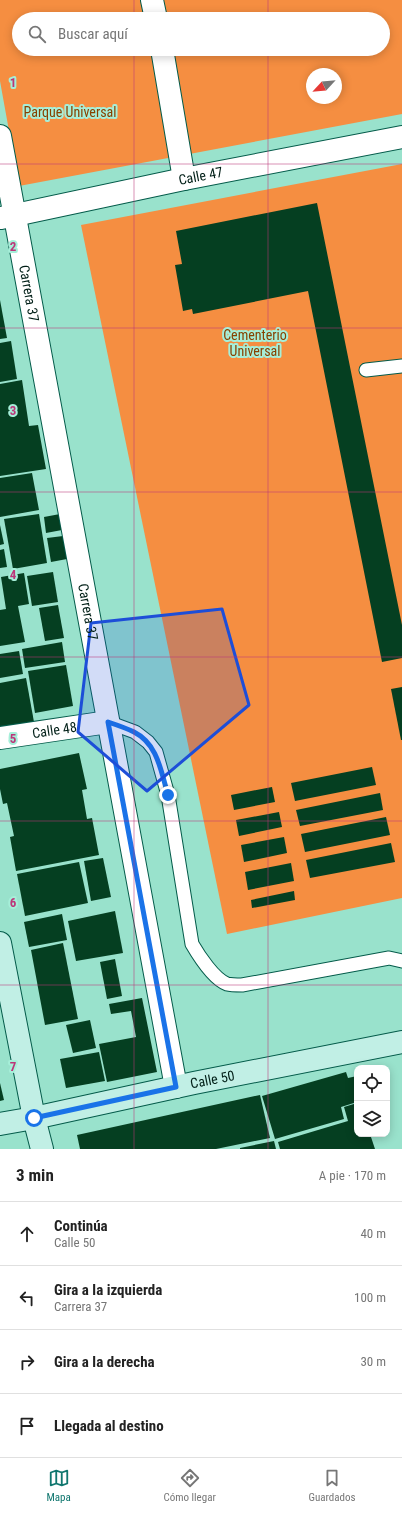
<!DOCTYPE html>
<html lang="es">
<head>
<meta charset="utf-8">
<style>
	:root { --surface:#fff; --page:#f2f2f2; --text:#222; --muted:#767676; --line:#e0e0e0; --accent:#0f766e }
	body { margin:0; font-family:"Roboto Condensed",sans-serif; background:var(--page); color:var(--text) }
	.controls { position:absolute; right:12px; bottom:12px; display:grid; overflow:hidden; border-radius:8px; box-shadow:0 2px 10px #0003 }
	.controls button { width:36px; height:36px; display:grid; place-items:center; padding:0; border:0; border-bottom:1px solid var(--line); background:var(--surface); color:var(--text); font:20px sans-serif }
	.compass { position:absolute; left:306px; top:68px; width:36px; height:36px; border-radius:50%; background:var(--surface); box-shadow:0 2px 10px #0003; rotate:244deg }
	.stop { position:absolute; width:12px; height:12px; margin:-9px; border:3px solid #1a73e8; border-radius:50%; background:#fff }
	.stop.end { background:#1a73e8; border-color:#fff; box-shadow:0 1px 4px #0008 }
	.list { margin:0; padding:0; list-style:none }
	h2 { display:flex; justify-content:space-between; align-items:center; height:52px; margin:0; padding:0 16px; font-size:17px }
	h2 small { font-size:13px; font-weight:400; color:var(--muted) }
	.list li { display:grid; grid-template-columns:26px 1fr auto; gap:12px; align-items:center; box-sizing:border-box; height:64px; padding:0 16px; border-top:1px solid var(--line) }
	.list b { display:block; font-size:15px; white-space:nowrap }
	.list p { margin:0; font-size:13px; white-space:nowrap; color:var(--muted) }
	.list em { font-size:13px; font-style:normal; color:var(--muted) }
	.icon { flex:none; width:22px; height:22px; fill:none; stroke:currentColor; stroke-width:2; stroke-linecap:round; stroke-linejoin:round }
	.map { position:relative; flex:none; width:402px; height:1149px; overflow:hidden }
	.search { position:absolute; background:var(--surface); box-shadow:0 2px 10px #0003; left:12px; right:12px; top:12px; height:44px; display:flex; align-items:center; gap:10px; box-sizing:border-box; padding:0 14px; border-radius:22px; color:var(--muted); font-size:15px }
	.sheet { height:308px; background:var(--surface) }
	nav { display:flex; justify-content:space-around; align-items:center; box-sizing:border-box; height:56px; border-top:1px solid var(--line); background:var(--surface); font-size:11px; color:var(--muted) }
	nav a { display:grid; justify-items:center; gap:2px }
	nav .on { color:var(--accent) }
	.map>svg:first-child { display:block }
	.green { fill:#f58e41; fill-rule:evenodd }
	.building { fill:#053f21 }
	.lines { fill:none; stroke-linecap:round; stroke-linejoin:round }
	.lane-casing { stroke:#045b4a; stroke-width:15 }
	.street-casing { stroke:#045b4a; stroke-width:24 }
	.secondary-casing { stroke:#045b4a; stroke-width:24 }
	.lane { stroke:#fff; stroke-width:13 }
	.street { stroke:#fff; stroke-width:22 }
	.secondary { stroke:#c1efe5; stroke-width:22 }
	.route { stroke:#1a73e8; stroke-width:5 }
	.marked { fill:#1d4ed8; fill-opacity:0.2; stroke:#1d4ed8; stroke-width:3; stroke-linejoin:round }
	.grid { fill:none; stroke:#bc3679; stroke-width:1; stroke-opacity:0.55 }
	.labels { text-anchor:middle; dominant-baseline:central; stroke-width:4; stroke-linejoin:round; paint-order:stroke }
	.park-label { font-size:14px; fill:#874100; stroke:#a6efd9 }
	.street-label { font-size:14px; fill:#011f17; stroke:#a6efd9 }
	.grid-label { font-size:13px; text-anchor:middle; font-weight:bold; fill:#bc3679; stroke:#a6efd9; stroke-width:4; stroke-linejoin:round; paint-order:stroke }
</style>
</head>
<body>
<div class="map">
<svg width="402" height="1149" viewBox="0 0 402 1149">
	<rect width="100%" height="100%" fill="#99e2cc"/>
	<g class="green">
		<path d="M0 0H402V114L19 186 0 81ZM19 19H383V49H19ZM312 74H336V98H312Z"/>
		<path d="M402 164V898L227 934 81 225Z"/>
	</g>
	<g class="building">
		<path d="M317 203 402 625V658L382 662 308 291 193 314 192 309 183 311 175 265 182 264 176 231Z"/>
		<path d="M0 300 7 338 0 339Z"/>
		<path d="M11 341 17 379 0 382V343Z"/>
		<path d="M22 380 29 426 38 425 46 469 0 476V384Z"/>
		<path d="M32 473 39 510 0 517V478Z"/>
		<path d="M39 514 47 563 13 569 4 519Z"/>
		<path d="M60 514 62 530 46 533 44 517Z"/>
		<path d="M0 525 4 544 0 545Z"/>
		<path d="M63 536 67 559 51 562 47 538Z"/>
		<path d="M4 549 7 567 0 568V550Z"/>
		<path d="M53 572 58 602 32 606 27 576Z"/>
		<path d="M24 573 29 604 18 606 25 642 0 646V610L6 609 1 577Z"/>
		<path d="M58 605 64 638 45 641 39 608Z"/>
		<path d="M62 642 65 662 25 668 22 649Z"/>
		<path d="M19 651 23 674 0 678V654Z"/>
		<path d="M66 665 73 706 35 713 28 671Z"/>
		<path d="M26 678 34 722 0 728V683Z"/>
		<path d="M402 687V740H401L391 689Z"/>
		<path d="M79 753 87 789 82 790 87 819 92 818 99 855 16 871 10 837 14 836 7 803 3 804 0 789V769Z"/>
		<path d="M372 767 376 785 295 801 291 783Z"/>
		<path d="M272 787 275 802 234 810 231 795Z"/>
		<path d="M380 793 383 810 300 826 296 810Z"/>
		<path d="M279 812 282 827 239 836 236 820Z"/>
		<path d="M386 817 390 835 305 852 301 834Z"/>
		<path d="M284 837 287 853 244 862 241 845Z"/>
		<path d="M391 843 395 862 310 878 306 860Z"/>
		<path d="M103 858 111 897 91 901 84 861Z"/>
		<path d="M79 862 88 903 25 916 17 874Z"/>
		<path d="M291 863 294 881 248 890 245 872Z"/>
		<path d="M294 891 295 900 252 908 251 900Z"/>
		<path d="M115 911 123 953 76 961 68 921Z"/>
		<path d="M62 914 67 940 29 947 24 922Z"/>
		<path d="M63 943 78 1019 45 1025 31 950Z"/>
		<path d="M115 959 122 996 107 999 100 962Z"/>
		<path d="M142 998 157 1072 107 1082 99 1044 136 1037 131 1011 111 1014 109 1004Z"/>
		<path d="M90 1020 96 1048 73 1053 66 1025Z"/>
		<path d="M99 1052 105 1081 66 1088 60 1059Z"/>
		<path d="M346 1072 348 1078 357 1076V1102L341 1107 344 1119 275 1139 262 1096Z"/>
		<path d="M0 1083 4 1100 0 1101Z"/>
		<path d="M260 1095 270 1138 216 1149H80L77 1135Z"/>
		<path d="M357 1103V1134H370L375 1149H280L278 1142 348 1121 344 1107Z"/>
		<path d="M274 1141 276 1149H240V1148Z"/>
	</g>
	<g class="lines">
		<g class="lane-casing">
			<g id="lane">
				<path d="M366 370 402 366"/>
				<path d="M108 722 135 732 148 742 156 752 168 795 192 944C199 956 214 979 227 984 231 985 238 985 242 985L389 958 402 961"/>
			</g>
		</g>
		<g class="street-casing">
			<g id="street">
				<path d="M152 0 156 19"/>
				<path d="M162 49 184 179"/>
				<path id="s1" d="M0 136 176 1087"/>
				<path id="s2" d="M1 218 184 179 402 137"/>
				<path id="s3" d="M0 738 108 722"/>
			</g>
		</g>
		<g class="secondary-casing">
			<g id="secondary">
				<path d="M0 943 34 1118 42 1149"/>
				<path id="s4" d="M0 1124 34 1118 194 1083 402 1042"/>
			</g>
		</g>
		<use href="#lane" class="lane"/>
		<use href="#street" class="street"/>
		<use href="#secondary" class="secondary"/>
	</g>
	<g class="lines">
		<path class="route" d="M34 1118 176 1087 108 722C117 725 126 728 134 732 158 744 161 772 168 795"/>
	</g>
	<path class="marked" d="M222 609 249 705 147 791 78 732 91 623Z"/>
	<path class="grid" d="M134 0V19M268 0V19M134 49V1149M268 49V1149M0 164H402M0 328H402M0 492H402M0 657H402M0 821H402M0 985H402"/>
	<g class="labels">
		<g class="park-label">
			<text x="70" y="112">Parque Universal</text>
			<text x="255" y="335">Cementerio<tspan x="255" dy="16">Universal</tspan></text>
		</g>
		<g class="street-label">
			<text stroke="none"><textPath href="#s2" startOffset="204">Calle 47</textPath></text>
			<text stroke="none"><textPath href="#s1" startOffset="160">Carrera 37</textPath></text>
			<text stroke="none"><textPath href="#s1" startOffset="484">Carrera 37</textPath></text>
			<text stroke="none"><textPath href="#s3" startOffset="55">Calle 48</textPath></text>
			<text stroke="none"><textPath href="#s4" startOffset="217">Calle 50</textPath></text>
		</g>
	</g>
	<g class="grid-label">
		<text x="13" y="87">1</text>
		<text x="13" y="251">2</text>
		<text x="13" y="415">3</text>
		<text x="13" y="579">4</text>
		<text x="13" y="743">5</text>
		<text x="13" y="907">6</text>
		<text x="13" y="1071">7</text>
	</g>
</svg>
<div class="controls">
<button><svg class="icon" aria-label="locate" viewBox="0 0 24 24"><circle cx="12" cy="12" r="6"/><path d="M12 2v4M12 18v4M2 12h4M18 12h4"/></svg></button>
<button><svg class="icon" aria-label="layers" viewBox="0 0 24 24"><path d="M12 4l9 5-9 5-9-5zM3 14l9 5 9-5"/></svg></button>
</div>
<svg class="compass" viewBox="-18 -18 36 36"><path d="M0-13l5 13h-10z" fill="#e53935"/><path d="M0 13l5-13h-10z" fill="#767676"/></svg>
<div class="stop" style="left:34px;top:1118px"></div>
<div class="stop end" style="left:168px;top:795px"></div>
<div class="search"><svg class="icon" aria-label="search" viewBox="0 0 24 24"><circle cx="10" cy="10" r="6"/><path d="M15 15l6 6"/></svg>Buscar aquí</div>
</div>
<section class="sheet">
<h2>3 min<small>A pie · 170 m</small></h2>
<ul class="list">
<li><svg class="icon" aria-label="ahead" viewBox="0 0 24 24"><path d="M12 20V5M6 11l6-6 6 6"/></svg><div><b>Continúa</b><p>Calle 50</p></div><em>40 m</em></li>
<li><svg class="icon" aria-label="left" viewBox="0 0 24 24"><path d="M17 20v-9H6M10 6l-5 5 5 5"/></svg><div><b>Gira a la izquierda</b><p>Carrera 37</p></div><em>100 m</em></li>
<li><svg class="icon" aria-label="right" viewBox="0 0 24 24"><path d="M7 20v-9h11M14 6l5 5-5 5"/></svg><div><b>Gira a la derecha</b></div><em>30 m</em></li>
<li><svg class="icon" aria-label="arrive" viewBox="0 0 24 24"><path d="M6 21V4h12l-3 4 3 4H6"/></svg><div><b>Llegada al destino</b></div></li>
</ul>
</section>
<nav>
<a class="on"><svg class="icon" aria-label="map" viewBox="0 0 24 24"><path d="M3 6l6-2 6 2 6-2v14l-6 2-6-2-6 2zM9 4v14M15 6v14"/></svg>Mapa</a>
<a><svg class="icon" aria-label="directions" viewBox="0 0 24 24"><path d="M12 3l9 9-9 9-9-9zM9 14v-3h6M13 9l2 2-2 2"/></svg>Cómo llegar</a>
<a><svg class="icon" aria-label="saved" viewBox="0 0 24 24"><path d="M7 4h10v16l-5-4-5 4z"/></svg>Guardados</a>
</nav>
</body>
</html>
